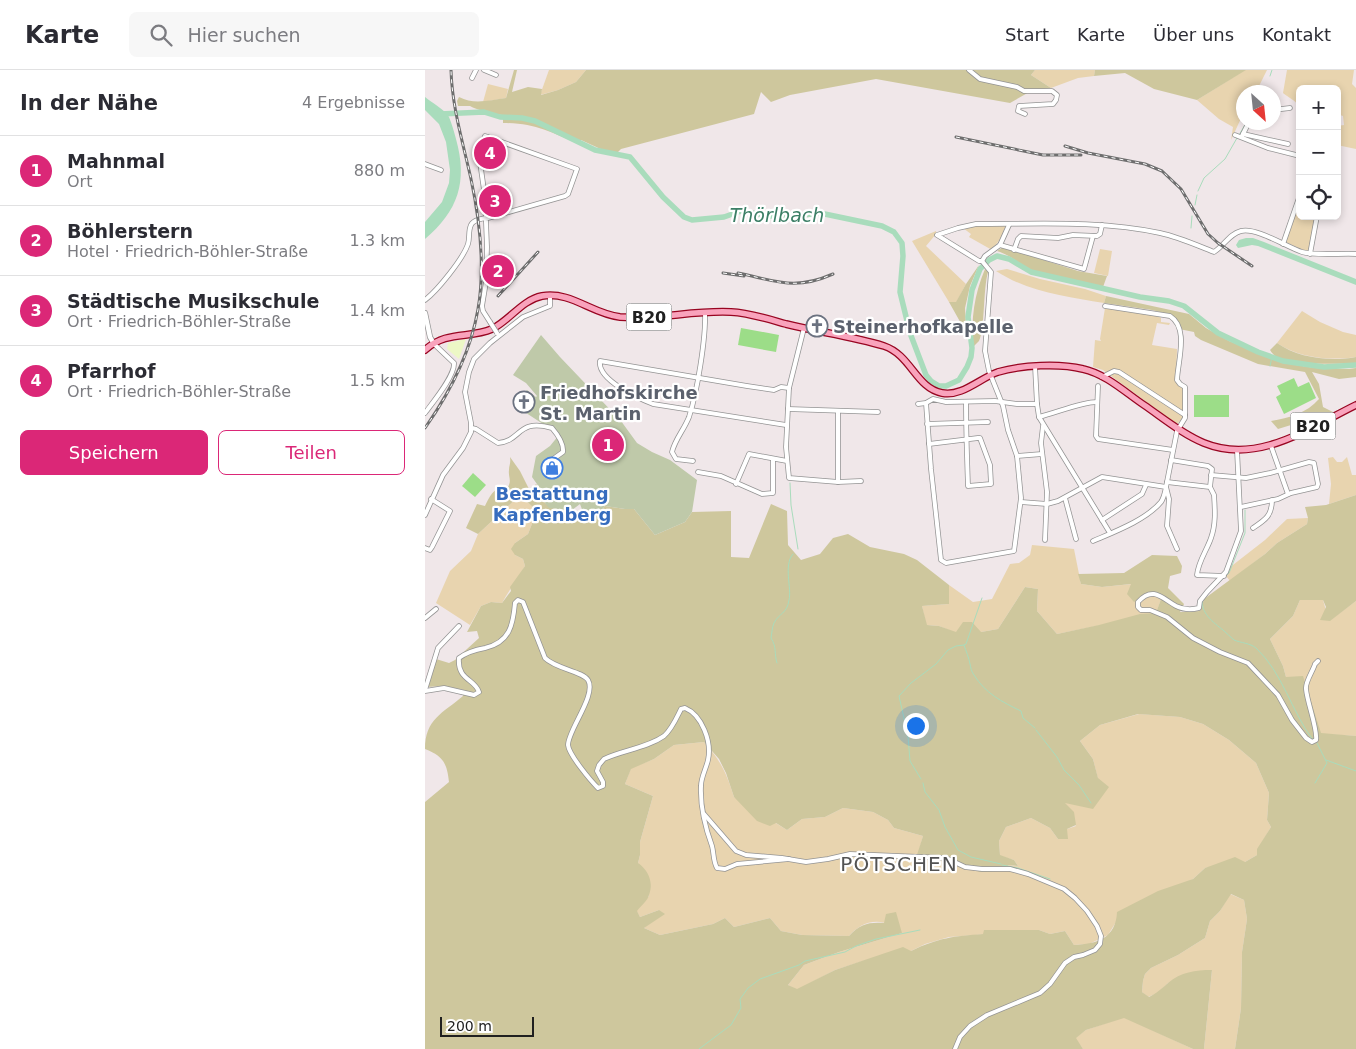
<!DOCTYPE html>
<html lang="de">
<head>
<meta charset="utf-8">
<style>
	:root { --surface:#fff; --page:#f7f7f7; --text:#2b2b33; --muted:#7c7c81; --line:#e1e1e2; --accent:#db2777 }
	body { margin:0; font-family:"DejaVu Sans",sans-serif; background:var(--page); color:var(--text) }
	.controls { position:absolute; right:15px; top:15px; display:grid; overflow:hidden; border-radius:8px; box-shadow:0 2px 8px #0003 }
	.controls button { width:45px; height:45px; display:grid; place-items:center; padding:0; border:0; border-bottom:1px solid var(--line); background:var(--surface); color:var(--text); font:25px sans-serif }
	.compass { position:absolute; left:811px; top:15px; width:45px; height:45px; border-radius:50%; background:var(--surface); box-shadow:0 2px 8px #0003; rotate:153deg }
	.scale { position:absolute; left:15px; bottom:12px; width:94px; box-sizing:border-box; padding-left:5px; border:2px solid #202020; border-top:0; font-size:14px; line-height:18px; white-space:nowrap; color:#202020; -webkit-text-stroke:4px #fff; paint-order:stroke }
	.you { position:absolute; left:490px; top:655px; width:18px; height:18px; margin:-12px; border:4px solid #fff; border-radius:50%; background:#1a73e8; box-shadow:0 0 0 8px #1a73e833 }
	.badge { display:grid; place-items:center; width:32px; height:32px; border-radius:50%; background:var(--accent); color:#fff; font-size:16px; font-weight:700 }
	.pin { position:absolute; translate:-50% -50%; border:2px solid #fff; box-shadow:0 1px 5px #0006 }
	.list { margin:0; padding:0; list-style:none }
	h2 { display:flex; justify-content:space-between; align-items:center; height:65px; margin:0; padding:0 20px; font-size:21px }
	h2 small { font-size:16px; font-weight:400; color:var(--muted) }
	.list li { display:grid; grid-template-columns:32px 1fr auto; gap:15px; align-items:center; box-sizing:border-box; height:70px; padding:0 20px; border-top:1px solid var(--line) }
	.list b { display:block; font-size:19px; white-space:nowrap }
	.list p { margin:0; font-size:16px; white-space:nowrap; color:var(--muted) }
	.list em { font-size:16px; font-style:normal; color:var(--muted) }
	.actions { display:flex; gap:10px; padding:15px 20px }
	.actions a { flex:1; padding:11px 0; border:1px solid var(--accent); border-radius:8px; text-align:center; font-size:18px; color:var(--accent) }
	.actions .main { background:var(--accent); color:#fff }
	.icon { flex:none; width:28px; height:28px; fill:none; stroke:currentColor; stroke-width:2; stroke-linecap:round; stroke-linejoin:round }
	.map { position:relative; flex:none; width:931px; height:979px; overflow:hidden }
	header { display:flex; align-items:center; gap:30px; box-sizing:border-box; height:70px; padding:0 25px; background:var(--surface); border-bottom:1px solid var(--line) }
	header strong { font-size:24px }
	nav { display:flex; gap:28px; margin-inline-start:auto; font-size:18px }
	.search { width:350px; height:45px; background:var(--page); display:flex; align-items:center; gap:12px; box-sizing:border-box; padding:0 18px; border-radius:8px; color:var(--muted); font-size:19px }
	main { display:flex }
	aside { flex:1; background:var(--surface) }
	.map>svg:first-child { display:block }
	.grass { fill:#e8d4af }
	.forest { fill:#cec79d; fill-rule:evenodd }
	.cemetery { fill:#bfc9a9 }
	.park { fill:#edf8c6 }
	.pitch { fill:#9cdd88 }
	.water { fill:#a9dcbc }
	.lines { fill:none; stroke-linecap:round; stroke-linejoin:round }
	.stream { stroke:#a9dcbc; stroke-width:1 }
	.river { stroke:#a9dcbc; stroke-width:5.5 }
	.minor-casing { stroke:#949494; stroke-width:5.5 }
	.tertiary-casing { stroke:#949494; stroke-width:6 }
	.primary-casing { stroke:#980521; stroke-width:8 }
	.minor { stroke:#fff; stroke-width:4 }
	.tertiary { stroke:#fff; stroke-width:4.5 }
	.primary { stroke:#f9a3bc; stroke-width:5.5 }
	.rail-casing { stroke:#6e6e6e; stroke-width:3 }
	.rail { stroke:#fff; stroke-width:1; stroke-dasharray:4; stroke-linecap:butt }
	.minor-bridge-casing { stroke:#949494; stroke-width:5.5; stroke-linecap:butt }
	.minor-bridge { stroke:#fff; stroke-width:4 }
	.labels { text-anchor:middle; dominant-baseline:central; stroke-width:4.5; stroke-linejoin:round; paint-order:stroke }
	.shield { fill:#fff; stroke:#636363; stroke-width:1 }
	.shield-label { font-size:16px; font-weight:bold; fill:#202020 }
	.worship-label { font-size:18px; font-weight:bold; fill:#5b616d; stroke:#fff; text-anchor:start }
	.shop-label { font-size:18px; font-weight:bold; fill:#366cbe; stroke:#fff }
	.water-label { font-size:19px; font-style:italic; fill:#3c7f66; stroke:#fff }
	.quarter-label { font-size:20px; letter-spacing:1px; fill:#535353; stroke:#fff }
</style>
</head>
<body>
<header>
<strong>Karte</strong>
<div class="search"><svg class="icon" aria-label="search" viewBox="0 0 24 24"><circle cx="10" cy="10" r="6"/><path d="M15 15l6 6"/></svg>Hier suchen</div>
<nav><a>Start</a><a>Karte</a><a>Über uns</a><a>Kontakt</a></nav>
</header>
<main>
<aside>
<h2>In der Nähe<small>4 Ergebnisse</small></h2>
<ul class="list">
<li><span class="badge">1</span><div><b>Mahnmal</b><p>Ort</p></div><em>880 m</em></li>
<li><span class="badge">2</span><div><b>Böhlerstern</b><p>Hotel · Friedrich-Böhler-Straße</p></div><em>1.3 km</em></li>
<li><span class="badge">3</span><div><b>Städtische Musikschule</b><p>Ort · Friedrich-Böhler-Straße</p></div><em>1.4 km</em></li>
<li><span class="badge">4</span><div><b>Pfarrhof</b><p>Ort · Friedrich-Böhler-Straße</p></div><em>1.5 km</em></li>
</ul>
<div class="actions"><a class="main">Speichern</a><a>Teilen</a></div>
</aside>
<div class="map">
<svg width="931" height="979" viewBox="0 0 931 979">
	<rect width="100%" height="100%" fill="#f0e7e9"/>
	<g class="grass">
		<path d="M124 0H161L151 12 133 20 115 25Z"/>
		<path d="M610 0H670L669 6 653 8 626 18 606 5Z"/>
		<path d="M820 0H842L831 22H818V44L806 70 808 57 794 49 772 30Z"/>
		<path d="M862 0H929L927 14 931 18V79L912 75V56L919 55 918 46 912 44V19H875L874 36C870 30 864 28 858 23Z"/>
		<path d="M63 14 83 19 81 28 58 32Z"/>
		<path d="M875 130V146H891L885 181 877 180 861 172Z"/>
		<path d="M559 155H581L576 168 567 180 544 167 546 164 538 158Z"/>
		<path d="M511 161V164L501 176 541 214 531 233 524 232 487 171Z"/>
		<path d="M675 179 687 181 683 206 669 203Z"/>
		<path d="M582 199 615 209 660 219 681 226 679 233C642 227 603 222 571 201Z"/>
		<path d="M680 238 730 245 736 248V252L745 253 744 255 732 253 727 275 752 279 751 310 759 321 758 348 753 353H750L678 300 668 297 670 270 676 271 675 269Z"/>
		<path d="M877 241 895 252 918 262 931 265V287C906 291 873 288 852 273Z"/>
		<path d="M908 387 912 392H917L922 387 927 405H931V425L904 434 906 414 903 388Z"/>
		<path d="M95 425 112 441 103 464 90 473V485L98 489 100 496C93 509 84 520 77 533L66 532 56 536 45 555 11 533 25 501 46 481 53 464Z"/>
		<path d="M883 448 882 454 852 473 840 484 805 511 801 506 804 498 840 470 862 449Z"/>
		<path d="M607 475 649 479 656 514 677 517 707 514 722 524H732L736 529 731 544 632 564 612 541 613 519 600 517 573 559 556 562 531 563 514 556 501 555 497 536 524 534V515L548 532 567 529 585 494 594 493 605 485Z"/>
		<path d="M875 530H898L904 551 931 531V666L896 664 861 607 858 596 845 569 868 546Z"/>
		<path d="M714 644 755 647 778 654 804 670 831 693 844 723 842 750 846 757 833 779 832 785 820 792 780 798 768 809 691 852 683 865 664 874 649 875 640 861 625 864 614 860 524 867 500 874 486 881 438 891 410 900 372 920 363 915 379 895 414 882 477 863C472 860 465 854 460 853 445 849 433 856 424 866L377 865 356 861 345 848 309 857 300 848 288 854 235 865 219 858 234 840 215 847 211 840 224 826 213 793 215 785V772L228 726 200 714 206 698 229 689 249 675 279 672C296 691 301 702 309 727L362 760 377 749 400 747 418 738 448 742 463 750 469 758 498 766 492 788 524 792 573 801 584 795 593 796 589 790 575 786 574 771 581 757 606 748 625 758 633 769 642 759 651 756 639 732 673 709 668 689 655 671 675 655Z"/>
		<path d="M805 824 819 830 822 849 817 882 816 938 810 979H779L787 900 743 913 733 923 723 927 717 922 718 911 720 904 726 898 753 885 780 868 785 851 795 841Z"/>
		<path d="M699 947 768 979H658L650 968 661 960Z"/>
	</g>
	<g class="forest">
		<path d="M89 0H92L87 22 103 17 117 19 116 25 133 20 151 12 161 0H610L606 5 626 18 606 21 585 33 451 9 365 25 346 32 336 22 329 44 196 79 192 83 180 81 156 70 154 74C125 62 110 53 78 53V45C73 45 49 39 45 36H33L32 31 34 27C49 35 65 30 81 28Z"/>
		<path d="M670 0H821L772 30 729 19 700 3 669 6Z"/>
		<path d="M578 177 653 201 682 206 678 217C656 212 631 209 609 201 596 196 586 185 572 181Z"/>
		<path d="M554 195 545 216 540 238 542 270 538 257 524 232H531L541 214Z"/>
		<path d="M560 199 563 202C558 219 560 259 554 271 552 273 550 275 548 277 546 249 549 225 560 199Z"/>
		<path d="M681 226 764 244 781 258 804 271 858 293 890 298 924 299 931 298V307L914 309 887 302 894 314 898 337 910 343 874 360 866 355 853 359 846 351C864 348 882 343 894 329L880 302 833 294 776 270 770 266 769 262 754 259 747 245 727 240 679 233Z"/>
		<path d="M852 273C873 288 906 292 931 287V293C910 294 873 295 854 288 850 287 847 283 845 280Z"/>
		<path d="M85 387 95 401 104 419 106 420 111 414 119 424 120 433 130 439 143 440V443C149 446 153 447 158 442 167 445 174 443 180 436L200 439H209L230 465 260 452 267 442 306 441V487L324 488 346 434 362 441 363 475 376 490 395 484 408 468 423 464 445 477 479 484 492 490 524 515V534L497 536 502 555 514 556 531 562 538 552H547L556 562 573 559 600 517 613 519 612 541 632 564 674 555 715 544 731 543 736 529 732 524H722L709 532 702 524 706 514 677 517 656 514 653 504 699 503 727 485 752 486 757 496 756 503 745 506 743 518 759 534 755 542 775 541 779 529 840 484 852 473 882 454 883 448 880 437 901 435 931 425V531L905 551 895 550 901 537 898 530H875L868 546 845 569 858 596 861 607 878 606 896 663 931 666V979H810L816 938 817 882 822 849 819 830 806 824 795 841 785 851 780 868 753 885 726 898 720 904 718 911 717 922 724 927C732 923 736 919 743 913 756 902 770 900 787 900L779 979H768L699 948 661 960 651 968 658 979H0V732L24 712C22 693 18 686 0 679 0 649 18 643 38 626L39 620 19 616 1 617 11 589 24 593 30 590 54 568 52 561 42 562 56 536 66 532 77 533 86 521 85 517 100 496 98 489 90 485 86 479 90 473 103 464 112 441 95 425 53 464 41 458 52 434 60 436C66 424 69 417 83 417 87 410 83 407 84 400 84 395 86 394 85 387ZM713 644 755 647 778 654 804 670 831 693 844 723 842 750 846 757 832 779V785L820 792 810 787 780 798 768 809 733 821 692 842C691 868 672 874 649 875L640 861 625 864 614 860H559L558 864C529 866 513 868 486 881L478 877 410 900 372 919 363 915 379 895 414 882 477 863 471 842 461 844 459 853C444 852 435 854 424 866L377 865 356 861 345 848 309 857 300 848 288 854 235 865 219 858 240 844 234 840 215 847 212 841C216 836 223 830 224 825 229 812 223 800 213 793L215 785V772L228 726 200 714 206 699 229 689 249 675 279 672 294 689 301 703 309 727 332 751 345 756 351 753 362 760 377 749 400 747 418 738 448 742 463 750 469 758 498 766 491 788 524 792 555 802 573 801 584 795 593 796 589 790 575 785 574 771 581 757 606 748 625 758 633 769H643L642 759 651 755 649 742 640 733 668 739 684 717 673 708 668 689 655 671 675 655Z"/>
	</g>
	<path class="cemetery" d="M116 265 135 287 196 351 212 373 227 382 245 390 272 410 267 442 260 452 230 465 209 439H200L180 436C173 444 168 445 158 442L155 434 143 443V440L124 438 120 433 119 424 107 407 111 386 125 376 134 365 124 356 118 354 89 335 102 320 111 327 112 326 101 313 88 305Z"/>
	<path class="park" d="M41 269 34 289 22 279 23 273Z"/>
	<g class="pitch">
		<path d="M316 258 354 265 351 282 313 275Z"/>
		<path d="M869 308 873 317 884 312 891 328 859 344 851 327 856 324 852 316Z"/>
		<rect x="769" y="325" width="35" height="22"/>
		<path d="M48 403 61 415 50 427 37 416Z"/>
	</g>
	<g class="water">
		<path d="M0 27C7 33 19 39 24 47 27 54 29 62 31 69 43 112 33 141 0 169V152L17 132 24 113 25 100 21 72 14 54 0 40Z"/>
		<path d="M821 168H828L839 172 931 209V215L833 176 827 175 813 178 811 175 814 170Z"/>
	</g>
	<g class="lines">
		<g class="stream">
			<path d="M845 6 847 0"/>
			<path d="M814 65 821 53"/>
			<path d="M773 121 779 108 800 89 812 68"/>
			<path d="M770 135 772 125"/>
			<path d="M766 158 767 146"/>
			<path d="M845 296 847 287"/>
			<path d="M365 413 366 435 373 479"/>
			<path d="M787 519 804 503 820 463V440"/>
			<path d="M557 528 541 574 539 575C541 581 544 588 545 594 546 598 546 601 549 605 560 623 577 632 596 641L598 648 610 658"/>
			<path d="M778 529C774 542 789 553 798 560 802 563 805 567 809 570 816 573 825 573 831 578 858 603 866 641 888 670"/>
			<path d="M352 593C349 584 352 577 346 568 347 563 347 557 349 553 354 543 362 544 364 530 367 518 358 495 368 484"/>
			<path d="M611 660 632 687 639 700 654 715 666 733"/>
			<path d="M901 690 931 701"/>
			<path d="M496 709 485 691 483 666 474 626 486 613 511 594 523 580 531 576 539 575"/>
			<path d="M498 713 500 722 514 740 520 757 533 780 546 787 576 794"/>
			<path d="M890 713 902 693 892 673"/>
			<path d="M577 795 593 798 625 809"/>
			<path d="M274 979 306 955 316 938 315 929 318 925 323 918 335 909 374 895 380 891 420 882 431 876 451 869 495 860"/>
		</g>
		<path class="river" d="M15 44 59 42 75 47 97 48 110 51 170 80 205 87 238 127 259 147 267 150 299 147 316 141 344 146 360 147 395 143 457 156 469 162 477 173 478 186 475 222 485 263 501 305 506 311 514 316H521L534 310 542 297 546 287 547 278 543 247 547 220 555 199 564 190 572 186 584 189 606 202 715 227 744 231 759 236 793 263 833 282 858 291 899 297 931 295"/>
		<g class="minor-casing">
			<g id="minor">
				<path d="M59 0 71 5"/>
				<path d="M544 0 555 9 592 17 599 21H627L632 25 631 30 628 34 594 36 593 41 600 44"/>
				<path d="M47 8 51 0"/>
				<path d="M848 40 865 38"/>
				<path d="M818 64 863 74"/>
				<path d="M810 65 843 78 875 86"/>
				<path d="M817 66 824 52"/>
				<path d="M0 94 16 100"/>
				<path d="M858 174 875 125"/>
				<path d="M575 175 659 199 668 166"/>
				<path d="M589 180 593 169 596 166 633 168 648 165 672 166 675 164 677 155"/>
				<path d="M885 184 892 146"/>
				<path d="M557 191H554L512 165 533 158 551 154C610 154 677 150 735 163 754 167 771 175 789 182 799 176 804 164 816 161 831 157 862 177 877 182 888 186 918 183 931 184"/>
				<path d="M557 191 560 186 575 175 584 155"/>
				<path d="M0 230C12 221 38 189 43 174 45 168 43 161 46 155 48 150 58 148 63 148L140 126 143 124 152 99 60 66 54 85 60 127 62 177 61 212 57 236 58 241 65 252"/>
				<path d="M680 236 745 246C764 258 753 290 752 310L755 314 760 317V348L752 361 741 417 744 429 742 456 752 479"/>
				<path d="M379 258 364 318 361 377 364 408 413 412 436 411"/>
				<path d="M610 296 612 334 614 347 685 463"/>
				<path d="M677 307 689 301 694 302 760 345"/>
				<path d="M673 316 671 366 673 369 748 380"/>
				<path d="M501 333 506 399 516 490 521 493 589 481 596 428 592 386 583 360 578 336 564 301 560 281 566 202 557 191"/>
				<path d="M493 334 501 333 508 329 521 332 570 331 592 334H612"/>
				<path d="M363 339 453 342"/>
				<path d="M0 343C8 332 30 306 29 293L9 274"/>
				<path d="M614 347C631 343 656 332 672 332"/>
				<path d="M502 354 563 352"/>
				<path d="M361 355 228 334C213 328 172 310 175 291L322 316 349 320 356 317 364 318"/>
				<path d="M618 356 616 373 622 422 620 470"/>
				<path d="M47 358 51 359 73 373C97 371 92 348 127 358 133 365 139 373 138 382L124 392"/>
				<path d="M504 374 553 368H555L565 395 566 414 543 416C542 388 541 360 541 332"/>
				<path d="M846 376 863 424"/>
				<path d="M812 380 816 461 801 502 782 522 775 531 774 538C766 540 759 540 751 536 738 529 728 515 713 532V537L716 540H725L742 547 768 568 795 582 823 593 853 625 867 650 881 668 887 672 891 670C893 660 882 632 881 619 880 612 888 601 890 594L893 591"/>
				<path d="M592 386 617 384"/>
				<path d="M746 390 783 396 787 399 785 417"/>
				<path d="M268 391 251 389 247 382C250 369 259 360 264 347 272 323 281 268 280 243"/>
				<path d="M273 402 296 406 337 424 348 423V389"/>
				<path d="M786 405 821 408 845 403 884 392 889 393 893 414 892 417 866 423 853 429 816 437"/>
				<path d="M413 412V341"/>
				<path d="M742 412 785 417 789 425C790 440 791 454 786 468 782 480 773 492 772 505L799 506"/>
				<path d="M311 414 324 384 362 391"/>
				<path d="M640 428 651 469"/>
				<path d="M596 432 622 434 633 431 677 407 741 417C740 422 739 428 736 432 721 450 689 462 668 471"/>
				<path d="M0 445 18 405 38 378 46 362V353L40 322 44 302 49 289 65 273 98 247 125 236V226"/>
				<path d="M677 450 717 424 721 415"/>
				<path d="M828 458C840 450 847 446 847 430"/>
				<path d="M0 478 5 480 7 477 25 441 6 429"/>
				<path d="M0 548 11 539"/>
				<path d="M0 620 13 578 34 556"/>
				<path d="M0 621 19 618 49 625 54 622C50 609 32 610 34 588 42 582 49 580 60 578 85 572 88 555 90 533L93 530 98 532 120 588C131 599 157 601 163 610 172 625 143 660 143 675 144 685 166 711 173 718L178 716V712L172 701 174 695 179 689C198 680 222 678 239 666 247 659 251 649 256 639L260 638C277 645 287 672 283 690 281 699 276 707 276 716 275 737 280 757 287 776 289 783 288 791 292 798L300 799 312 794 364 789"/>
				<path d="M279 744 311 781 321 785 357 788 381 792 403 789 425 784 521 788 540 797 557 799H585L603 804 639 819 650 828 662 841 672 856 676 866 675 874 670 880 658 885 649 887 640 893 625 914 615 923 562 945 545 956 535 967 530 979"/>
			</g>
		</g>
		<g class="tertiary-casing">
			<path id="tertiary" d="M0 243 5 267 9 274"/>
		</g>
		<g class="primary-casing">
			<path id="primary" d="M0 280C22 260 44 269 67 259 85 250 97 230 117 226 146 221 167 244 195 247 232 250 269 240 306 242 325 243 343 249 361 254 393 262 427 266 459 276 486 285 491 318 517 323 537 327 555 308 573 302 597 295 634 293 658 299 681 304 701 323 719 335 738 348 757 364 779 373 833 395 884 358 931 335"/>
		</g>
		<use href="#minor" class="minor"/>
		<use href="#tertiary" class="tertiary"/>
		<use href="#primary" class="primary"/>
		<g class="rail-casing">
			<g id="rail">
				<path d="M531 67 618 85H656"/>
				<path d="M640 76 663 83 720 94 737 101 756 119 783 164 793 173 827 196"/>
				<path d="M298 203 319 206"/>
				<path d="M313 203C352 211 369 221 408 204"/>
				<path d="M73 226 113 182"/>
				<path d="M0 358C59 274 67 208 46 109 38 73 27 37 26 0"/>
			</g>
		</g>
		<use href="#rail" class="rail"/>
		<g class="minor-bridge-casing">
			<path id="minor-bridge" d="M65 252 72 263"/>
		</g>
		<use href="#minor-bridge" class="minor-bridge"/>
	</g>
	<defs>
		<g id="church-ring" transform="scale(1.125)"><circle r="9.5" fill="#fff" stroke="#6b7280" stroke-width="1.5"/><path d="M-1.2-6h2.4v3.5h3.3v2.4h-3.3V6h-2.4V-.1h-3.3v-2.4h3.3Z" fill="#6b7280"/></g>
		<g id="shop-ring" transform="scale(1.125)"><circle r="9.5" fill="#fff" stroke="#3f7fe0" stroke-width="1.5"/><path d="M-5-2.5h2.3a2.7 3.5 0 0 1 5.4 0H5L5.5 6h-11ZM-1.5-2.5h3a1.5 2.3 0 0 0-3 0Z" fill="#3f7fe0"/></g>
	</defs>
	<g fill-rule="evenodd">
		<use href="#church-ring" x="392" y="256"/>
		<use href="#church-ring" x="99" y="332"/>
		<use href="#shop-ring" x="127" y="398"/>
	</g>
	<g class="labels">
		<g class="shield">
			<rect x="201.5" y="233.5" width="45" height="27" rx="4"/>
			<rect x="865.5" y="342.5" width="45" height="27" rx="4"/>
		</g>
		<g class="shield-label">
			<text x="224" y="247">B20</text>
			<text x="888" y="356">B20</text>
		</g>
		<g class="worship-label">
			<text x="408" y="256">Steinerhofkapelle</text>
			<text x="115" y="322">Friedhofskirche<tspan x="115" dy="21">St. Martin</tspan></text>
		</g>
		<g class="shop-label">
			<text x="127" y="423">Bestattung<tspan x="127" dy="21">Kapfenberg</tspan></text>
		</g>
		<g class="water-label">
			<text x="352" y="145">Thörlbach</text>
		</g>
		<g class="quarter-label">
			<text x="474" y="794">PÖTSCHEN</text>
		</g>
	</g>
</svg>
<div class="controls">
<button>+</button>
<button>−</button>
<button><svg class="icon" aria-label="locate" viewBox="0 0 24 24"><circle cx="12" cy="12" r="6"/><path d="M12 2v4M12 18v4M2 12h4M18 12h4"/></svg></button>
</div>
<svg class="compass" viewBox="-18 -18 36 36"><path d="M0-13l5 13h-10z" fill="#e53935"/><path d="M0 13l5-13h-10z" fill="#7c7c81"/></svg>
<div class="scale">200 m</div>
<div class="you"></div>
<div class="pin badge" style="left:183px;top:375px">1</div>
<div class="pin badge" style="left:73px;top:201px">2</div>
<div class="pin badge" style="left:70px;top:131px">3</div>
<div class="pin badge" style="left:65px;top:83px">4</div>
</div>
</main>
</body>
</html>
